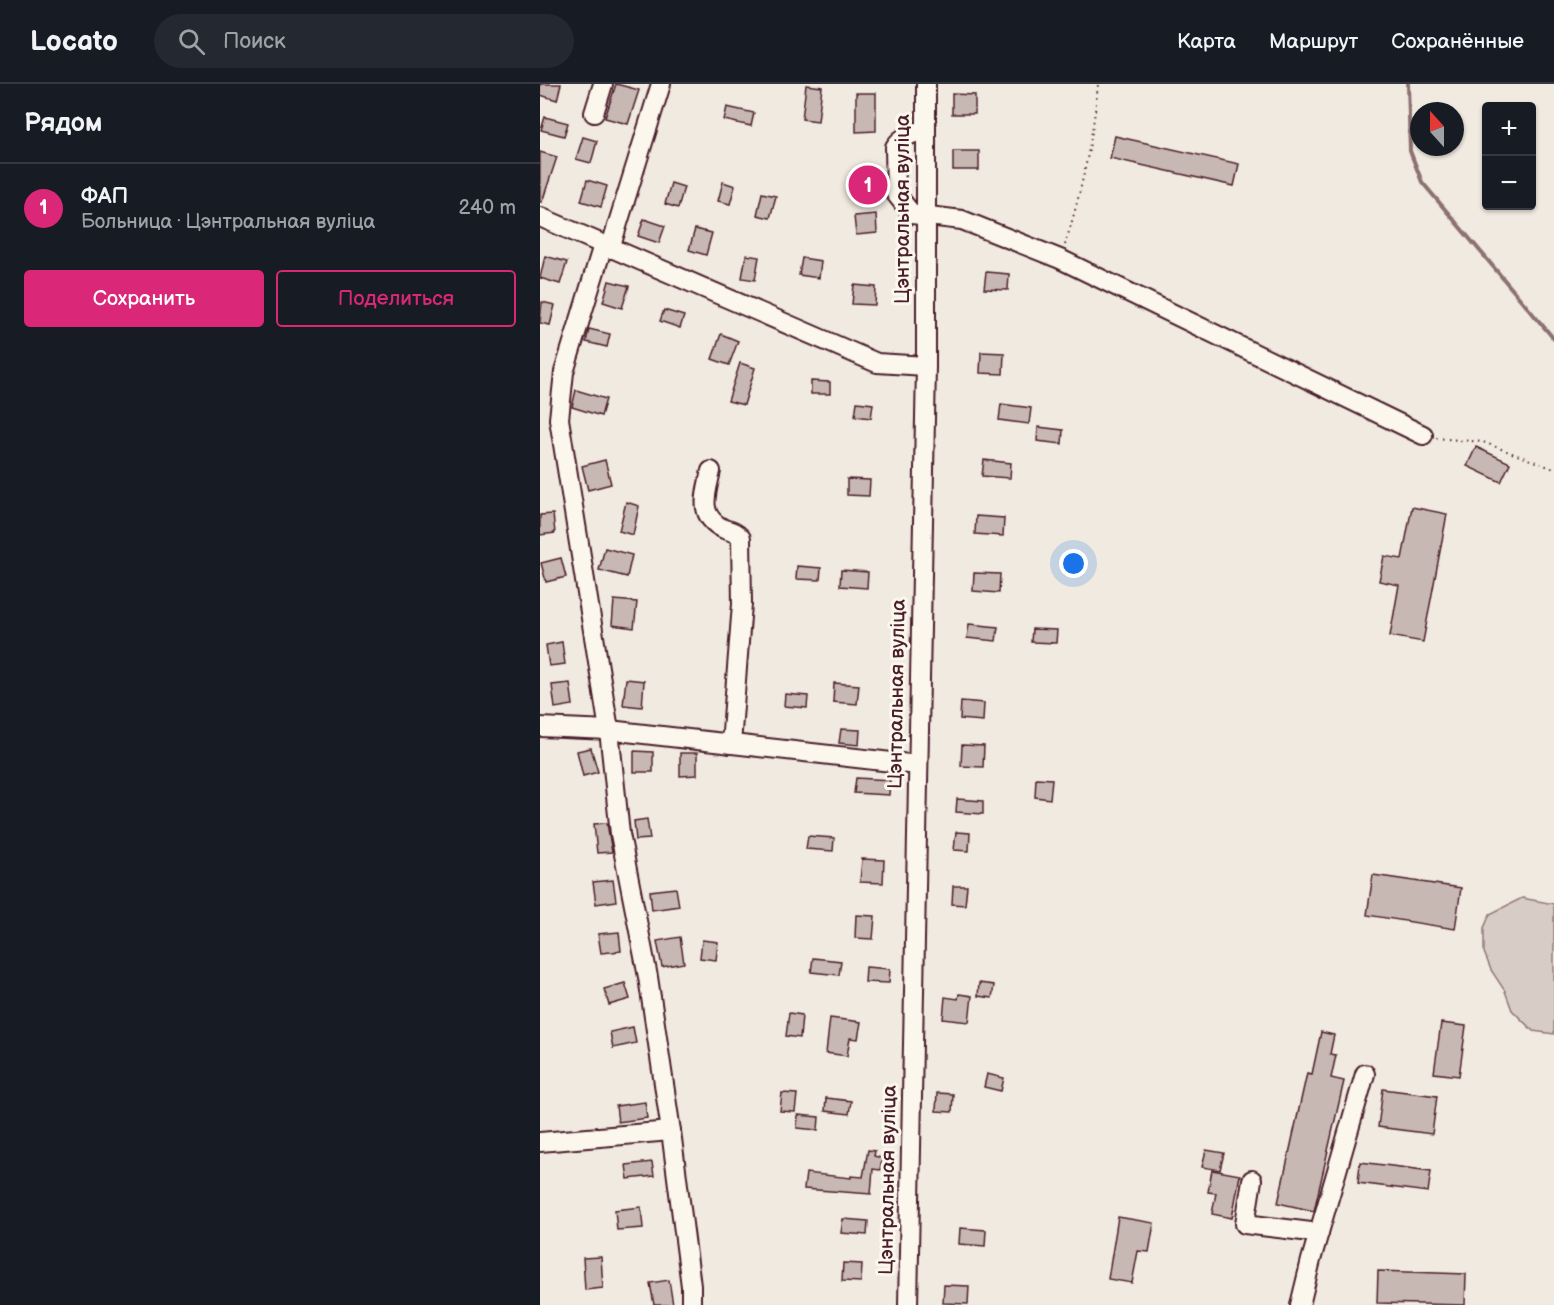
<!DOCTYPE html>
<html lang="ru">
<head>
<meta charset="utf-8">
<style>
	:root { --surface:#171b24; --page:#242831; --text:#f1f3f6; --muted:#9ea1a6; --line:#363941; --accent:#db2777 }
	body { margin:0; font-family:"Balsamiq Sans",sans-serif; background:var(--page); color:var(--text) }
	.controls { position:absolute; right:18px; top:18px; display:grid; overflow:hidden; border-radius:6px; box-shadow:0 2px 4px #0004 }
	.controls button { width:54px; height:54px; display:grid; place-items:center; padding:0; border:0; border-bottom:2px solid var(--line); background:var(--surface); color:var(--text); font:30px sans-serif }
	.compass { position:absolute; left:870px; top:18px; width:54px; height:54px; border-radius:50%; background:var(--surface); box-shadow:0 2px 4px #0004; rotate:339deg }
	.you { position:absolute; left:534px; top:480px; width:21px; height:21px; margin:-15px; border:4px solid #fff; border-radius:50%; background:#1a73e8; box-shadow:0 0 0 9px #1a73e833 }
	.badge { display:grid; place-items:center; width:39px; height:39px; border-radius:50%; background:var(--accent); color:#fff; font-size:20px; font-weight:700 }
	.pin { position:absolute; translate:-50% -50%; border:3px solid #fff; box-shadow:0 2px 6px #0006 }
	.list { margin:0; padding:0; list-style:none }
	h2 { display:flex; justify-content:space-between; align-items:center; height:78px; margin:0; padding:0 24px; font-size:26px }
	h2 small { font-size:20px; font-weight:400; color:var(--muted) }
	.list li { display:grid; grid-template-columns:39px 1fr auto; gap:18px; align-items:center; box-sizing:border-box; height:90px; padding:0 24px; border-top:2px solid var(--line) }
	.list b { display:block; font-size:22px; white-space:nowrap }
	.list p { margin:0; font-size:20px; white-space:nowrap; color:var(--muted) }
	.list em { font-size:20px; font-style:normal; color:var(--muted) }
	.actions { display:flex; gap:12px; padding:18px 24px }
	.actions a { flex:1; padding:14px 0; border:2px solid var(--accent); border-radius:6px; text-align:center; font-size:21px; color:var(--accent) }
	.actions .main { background:var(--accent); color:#fff }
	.icon { flex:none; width:33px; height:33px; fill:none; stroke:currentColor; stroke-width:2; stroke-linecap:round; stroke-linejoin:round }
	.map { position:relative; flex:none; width:1014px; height:1221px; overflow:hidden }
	header { display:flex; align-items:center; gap:36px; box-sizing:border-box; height:84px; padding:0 30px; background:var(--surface); border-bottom:2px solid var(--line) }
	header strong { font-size:28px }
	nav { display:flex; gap:33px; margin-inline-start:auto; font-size:21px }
	.search { width:420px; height:54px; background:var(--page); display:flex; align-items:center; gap:15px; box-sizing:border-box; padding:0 21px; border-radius:33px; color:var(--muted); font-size:22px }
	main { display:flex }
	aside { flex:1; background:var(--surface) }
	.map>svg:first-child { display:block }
	.green { fill:#d8ccc6; stroke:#917678; stroke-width:1.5 }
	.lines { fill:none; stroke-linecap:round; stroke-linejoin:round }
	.stream { stroke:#8c6f72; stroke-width:4 }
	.building { fill:#c8b8b3; stroke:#4a1f2b; stroke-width:1.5 }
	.minor-casing { stroke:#4a1f2b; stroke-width:22 }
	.path { stroke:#4a1f2b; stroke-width:2; stroke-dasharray:1.5 4.5; stroke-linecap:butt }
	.minor { stroke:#fbf7ec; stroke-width:18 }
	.labels { text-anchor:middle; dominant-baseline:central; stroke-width:6; stroke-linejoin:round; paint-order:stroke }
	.street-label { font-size:20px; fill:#4a1f2b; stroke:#fbf7ec }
</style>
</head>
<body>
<header>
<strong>Locato</strong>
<div class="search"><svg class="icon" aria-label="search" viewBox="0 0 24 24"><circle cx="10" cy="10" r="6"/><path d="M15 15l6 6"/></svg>Поиск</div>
<nav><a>Карта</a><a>Маршрут</a><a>Сохранённые</a></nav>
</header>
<main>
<aside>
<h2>Рядом<small></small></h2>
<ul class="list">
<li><span class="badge">1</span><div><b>ФАП</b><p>Больница · Цэнтральная вуліца</p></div><em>240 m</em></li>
</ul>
<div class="actions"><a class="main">Сохранить</a><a>Поделиться</a></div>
</aside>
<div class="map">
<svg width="1014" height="1221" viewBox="0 0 1014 1221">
	<rect width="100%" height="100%" fill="#f0eae0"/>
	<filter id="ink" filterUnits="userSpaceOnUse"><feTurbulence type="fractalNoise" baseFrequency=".0167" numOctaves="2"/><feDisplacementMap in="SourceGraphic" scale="12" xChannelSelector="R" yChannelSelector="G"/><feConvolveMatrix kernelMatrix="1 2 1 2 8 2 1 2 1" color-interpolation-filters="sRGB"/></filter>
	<g filter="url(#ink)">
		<path class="green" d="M982 814 1014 820V950L993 947 972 926 965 907 951 886 944 868V844L950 830Z"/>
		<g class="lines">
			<path class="stream" d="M868 0 870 67 882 98 1014 255"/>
		</g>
		<g class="building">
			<path d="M0 0H21L17 16 0 11Z"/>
			<path d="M76 0 99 6 88 40 65 34Z"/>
			<path d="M266 1 282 3 278 37 262 35Z"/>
			<path d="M316 9H336V47L316 48Z"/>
			<path d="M412 10 435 11V30H412Z"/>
			<path d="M187 23 214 29 211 42 184 36Z"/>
			<path d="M5 33 28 39 24 52 1 46Z"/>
			<path d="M575 52 699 80 694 102 570 74Z"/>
			<path d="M43 53 57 57 51 79 36 75Z"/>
			<rect x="413" y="67" width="26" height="19"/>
			<path d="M0 68 17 73 2 118H0Z"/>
			<path d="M338 84 339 106 318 107 317 85Z"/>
			<path d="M47 96 67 102 61 123 41 117Z"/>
			<path d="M183 98 195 102 190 120 178 117Z"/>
			<path d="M131 99 144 103 138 124 125 120Z"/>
			<path d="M222 109 236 112 230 134 217 131Z"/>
			<path d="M336 130 337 149 316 151 314 132Z"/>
			<path d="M104 135 125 142 119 159 98 152Z"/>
			<path d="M155 145 172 149 166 171 149 166Z"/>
			<path d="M206 171 219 173 215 196 202 194Z"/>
			<path d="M5 172 27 178 20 200 0 194Z"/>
			<path d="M262 174 281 177 279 194 259 191Z"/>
			<path d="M446 188 469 190 468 206 444 205Z"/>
			<path d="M69 197 89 202 82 224 63 218Z"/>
			<path d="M314 201 336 203 335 221 312 220Z"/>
			<path d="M2 218 15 221 10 241 0 239Z"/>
			<path d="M124 226 144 232 140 244 120 237Z"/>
			<path d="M49 245 70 250 67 263 46 258Z"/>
			<path d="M181 250 198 257 189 281 172 275Z"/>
			<path d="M441 268 464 269 463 290 440 289Z"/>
			<path d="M200 279 215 284 204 321 188 317Z"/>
			<path d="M271 297 290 298V310H271Z"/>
			<path d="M36 306 66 315 61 332 32 323Z"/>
			<path d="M317 318 333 320 331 334 315 332Z"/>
			<path d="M461 320 491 324 489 340 459 336Z"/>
			<path d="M498 343 523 346 522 360 497 357Z"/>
			<path d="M936 363 970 379 961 398 927 382Z"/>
			<path d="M65 376 71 400 48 406 42 382Z"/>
			<path d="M444 376 471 379 470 394 442 392Z"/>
			<path d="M307 395 330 396 329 412 307 411Z"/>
			<path d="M86 418 99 422 93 451 79 447Z"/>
			<path d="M872 423 907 430 883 558 850 552 859 501 839 497 844 472 862 475Z"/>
			<path d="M13 430 15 449 0 451V431Z"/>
			<path d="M436 432 464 434 463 452 435 450Z"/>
			<path d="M65 464 92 471 87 493 59 486Z"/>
			<path d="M21 474 26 493 6 498 1 479Z"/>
			<path d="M257 482 281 484 280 496 256 495Z"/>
			<path d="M301 486 328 488 327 504 300 502Z"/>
			<path d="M434 489 460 490 459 509 433 507Z"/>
			<path d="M74 516 97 518 94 544 72 541Z"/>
			<path d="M429 540 458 543 456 557 427 554Z"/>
			<path d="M492 545 517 546 516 559 491 558Z"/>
			<path d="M22 558 25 580 9 582 6 561Z"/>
			<path d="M86 595 104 597 102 623 83 621Z"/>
			<path d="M30 599 33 621 15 624 12 601Z"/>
			<path d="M294 599 319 601 317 620 293 618Z"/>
			<path d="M245 610 268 612 267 624 244 622Z"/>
			<path d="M421 617 444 619 443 637 420 635Z"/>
			<path d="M301 645 320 646 319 661 299 659Z"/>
			<path d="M422 661 444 662 443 683 421 682Z"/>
			<path d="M51 664 58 688 43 692 37 667Z"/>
			<path d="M94 667 113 668V688H94Z"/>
			<path d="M140 669H157V691L140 692Z"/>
			<path d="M316 694 350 696 349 711 314 709Z"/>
			<path d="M496 694 512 695 510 715 495 713Z"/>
			<path d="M417 715 443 717V730L416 728Z"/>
			<path d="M107 735 110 755 96 756 94 737Z"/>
			<path d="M67 739 72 768 57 769 54 740Z"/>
			<path d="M416 748 430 749 429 767 414 766Z"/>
			<path d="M268 752 294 754 293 767 266 765Z"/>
			<path d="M322 775 344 776 343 799 320 798Z"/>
			<path d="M833 791 921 804 915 845 827 831Z"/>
			<path d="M73 796 76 817 56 820 53 798Z"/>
			<path d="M413 802H427L425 821 412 820Z"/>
			<path d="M136 804 139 822 112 826 110 807Z"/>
			<path d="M316 831 335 832 333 855 315 854Z"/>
			<path d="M79 848 81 867 61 869 58 850Z"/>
			<path d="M140 853 144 879 122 883 117 857Z"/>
			<path d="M162 856 178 858 176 876 160 874Z"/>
			<path d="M273 874 301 877 299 891 271 888Z"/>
			<path d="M326 883 350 885 349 899 325 898Z"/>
			<path d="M85 899 90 915 69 921 64 905Z"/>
			<path d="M439 899 454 901 452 914 438 912Z"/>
			<path d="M419 910 432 912 429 938 403 935 405 913 418 915Z"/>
			<path d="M249 929 262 931 260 954 246 952Z"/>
			<path d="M290 934 321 938 318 955 310 954 307 972 286 969Z"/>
			<path d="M901 939 926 942 919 992 894 989Z"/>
			<path d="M93 943 96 959 73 964 70 948Z"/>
			<path d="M781 948 794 951 790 970 796 971 791 994 804 997 774 1127 738 1119 767 989 772 990Z"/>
			<path d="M447 990 464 994 461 1007 444 1003Z"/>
			<path d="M843 1005 897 1012 892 1050 838 1043Z"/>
			<path d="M242 1009 257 1010 255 1028 240 1027Z"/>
			<path d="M397 1009 413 1010 412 1028 396 1027Z"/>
			<path d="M286 1014 311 1017 309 1030 285 1027Z"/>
			<path d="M105 1018 107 1034 78 1038 76 1022Z"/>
			<path d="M258 1031 279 1033 278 1046 257 1044Z"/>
			<path d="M328 1066 335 1067 334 1072 342 1074 340 1086 333 1085 331 1110 264 1105 266 1089 311 1094V1092L323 1093Z"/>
			<path d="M666 1066 684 1069 680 1086 662 1083Z"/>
			<path d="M112 1078 114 1092 88 1095 86 1081Z"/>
			<path d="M820 1078 891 1087 888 1108 818 1099Z"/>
			<path d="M672 1086 700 1091 692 1134 672 1130 676 1109 668 1108Z"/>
			<path d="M101 1123 103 1144 77 1146 75 1126Z"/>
			<path d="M578 1133 614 1139 609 1168 598 1167 592 1199 568 1195Z"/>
			<path d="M303 1135 328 1137 327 1151 301 1149Z"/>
			<path d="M420 1144 446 1146 445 1162 419 1160Z"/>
			<path d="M61 1173 63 1204 45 1206 43 1174Z"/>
			<path d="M303 1179 322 1180 321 1198 302 1197Z"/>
			<path d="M838 1187 926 1190 925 1221 837 1219Z"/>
			<path d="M129 1196 133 1221H114L110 1199Z"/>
			<path d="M404 1201 429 1202 428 1220 403 1219Z"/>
		</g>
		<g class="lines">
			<g class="minor-casing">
				<g id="minor">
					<path d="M54 29 63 0"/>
					<path d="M386 46C373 49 362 52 355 63L356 110 372 130 422 136 520 175 883 351"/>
					<path d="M0 133 337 279 386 282"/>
					<path d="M63 161 24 288 19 335 69 646 80 750 108 893 131 1047 151 1202V1221"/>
					<path d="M70 165 121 0"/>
					<path d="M171 387C166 410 157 432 184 445 191 447 196 448 201 454L202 520 191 660"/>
					<path d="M0 643 69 646 378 681"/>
					<path d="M0 1058 131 1047"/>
					<path d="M712 1096 705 1140 779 1149"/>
					<path d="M368 1221 386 282V0"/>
					<path d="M760 1221 771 1176 825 990"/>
				</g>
			</g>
			<g class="path">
				<path d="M525 161C541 109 553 55 558 0"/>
				<path d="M896 354 943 358 1014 385"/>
			</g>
			<use href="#minor" class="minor"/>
		</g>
	</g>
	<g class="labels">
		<g class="street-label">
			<text transform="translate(363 125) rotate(-90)">Цэнтральная вуліца</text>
			<text transform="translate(357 610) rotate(-89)">Цэнтральная вуліца</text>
			<text transform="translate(348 1096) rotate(-89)">Цэнтральная вуліца</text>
		</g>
	</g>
</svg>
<div class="controls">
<button>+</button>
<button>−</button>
</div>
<svg class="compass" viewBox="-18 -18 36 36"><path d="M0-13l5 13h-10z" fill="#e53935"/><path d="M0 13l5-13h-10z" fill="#9ea1a6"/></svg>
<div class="you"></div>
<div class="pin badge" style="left:328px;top:101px">1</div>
</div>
</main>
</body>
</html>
